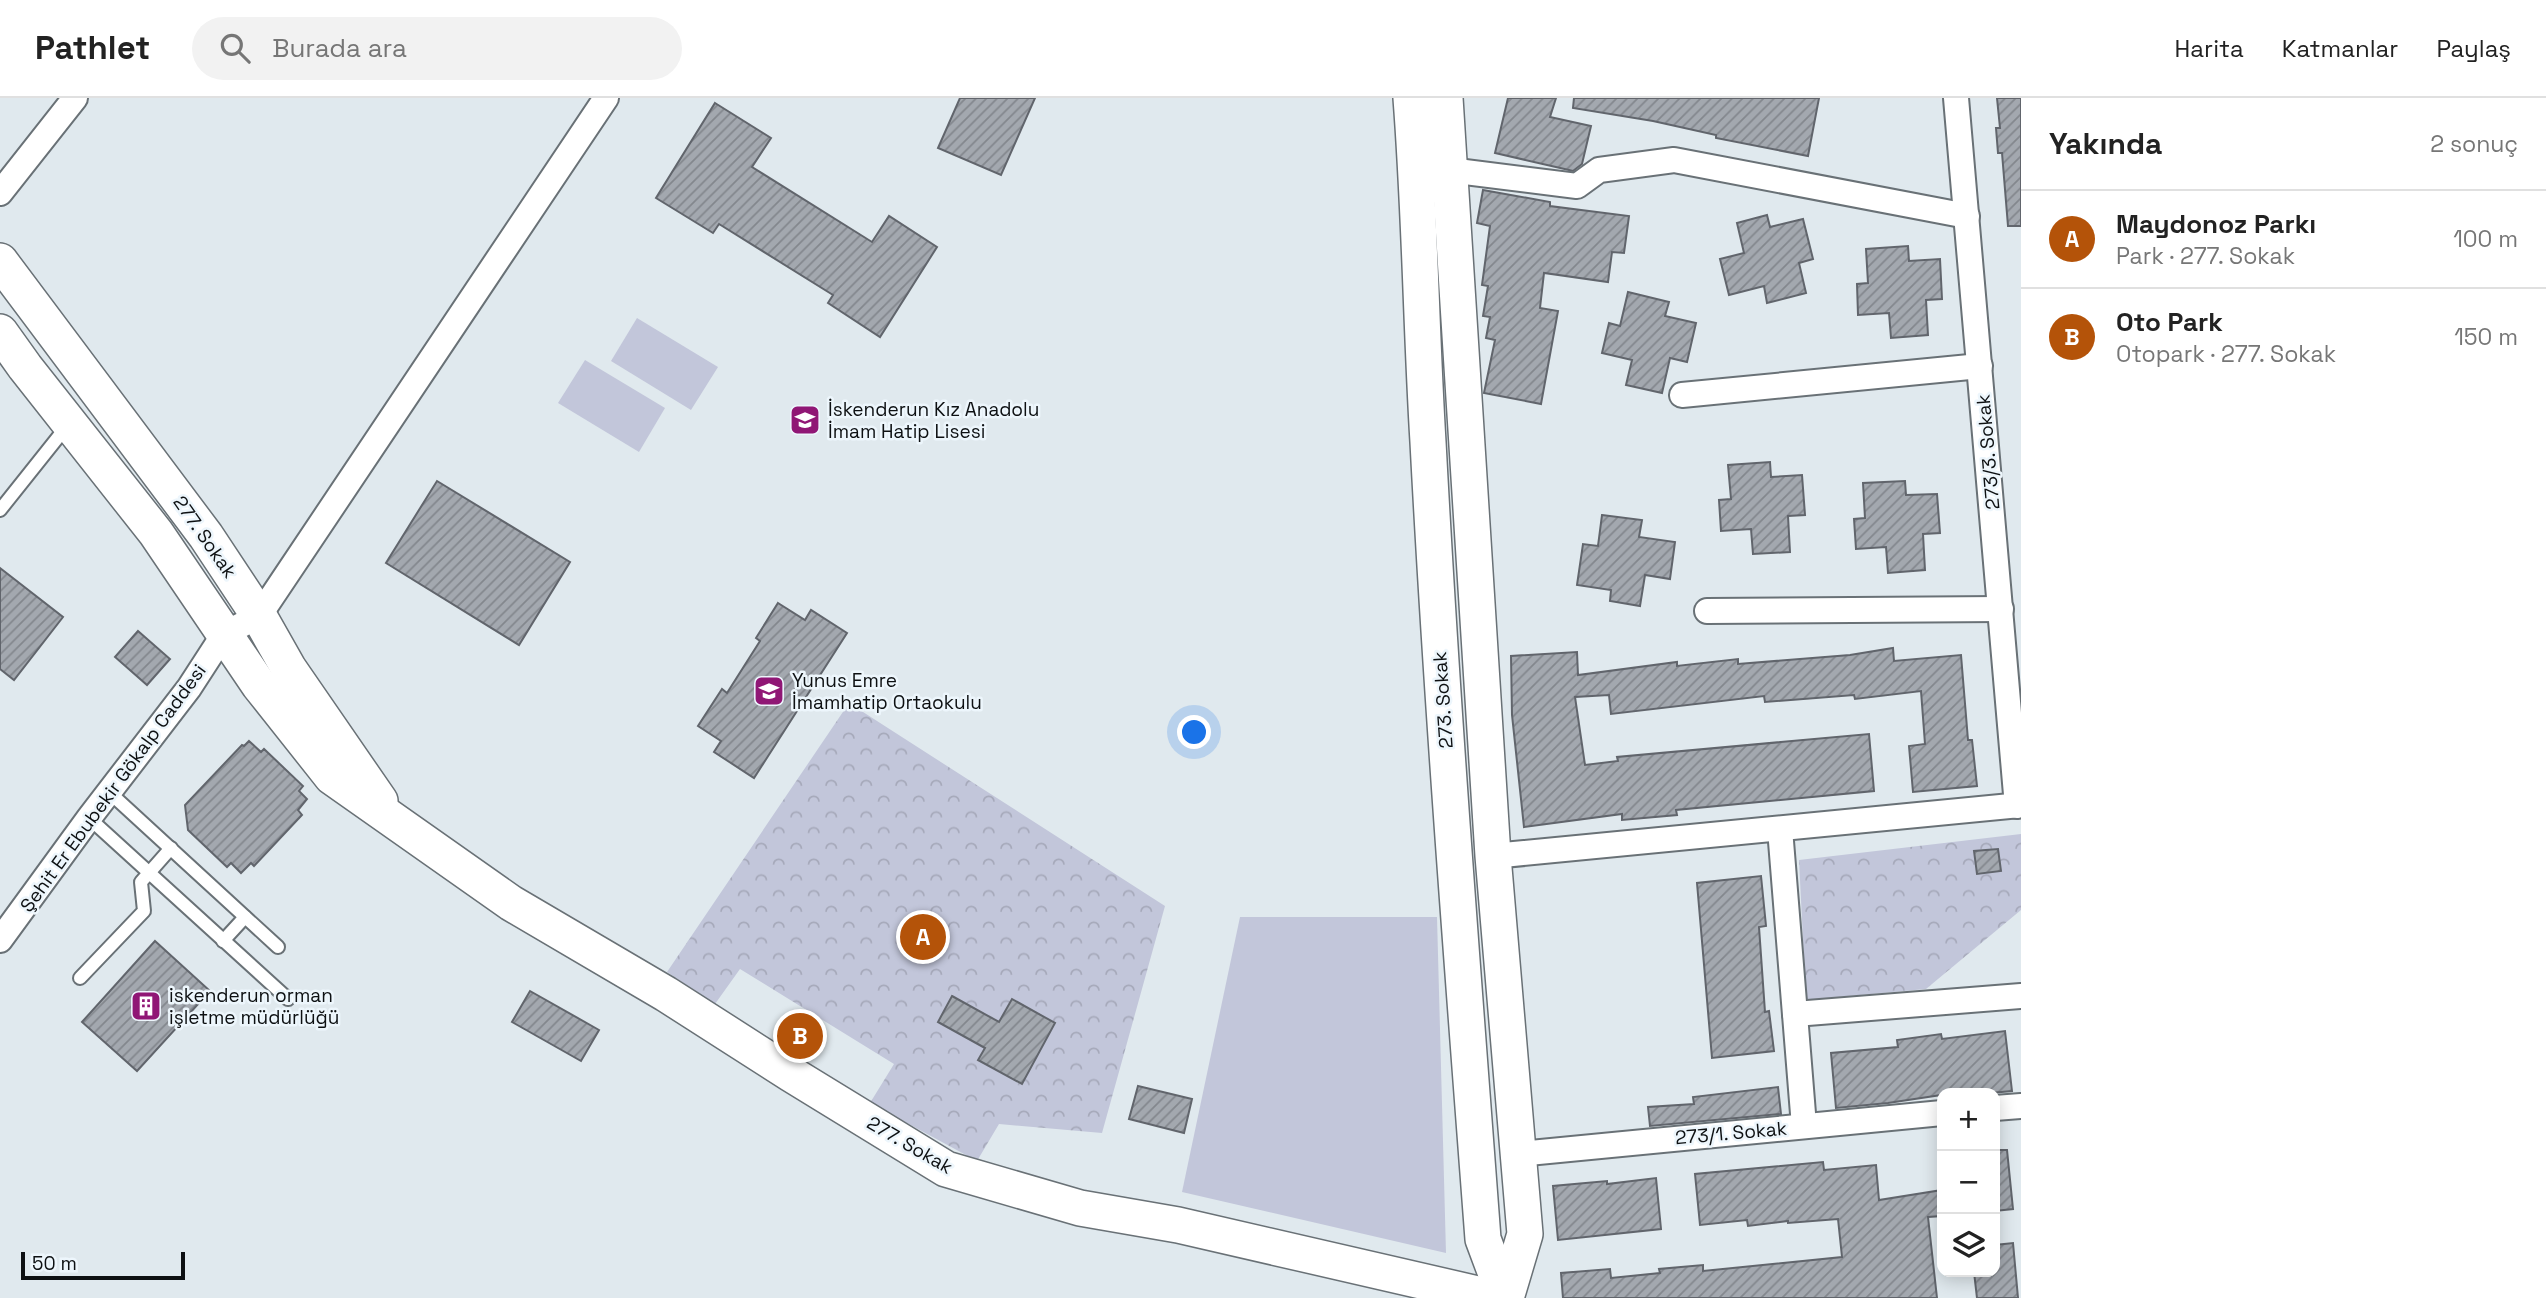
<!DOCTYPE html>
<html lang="tr">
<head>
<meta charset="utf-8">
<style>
	:root { --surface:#fff; --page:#f2f2f2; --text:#222; --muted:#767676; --line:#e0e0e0; --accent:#b45309 }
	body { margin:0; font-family:"Space Grotesk",sans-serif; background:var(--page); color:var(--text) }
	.controls { position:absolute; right:21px; bottom:21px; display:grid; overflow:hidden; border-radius:14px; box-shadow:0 4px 18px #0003 }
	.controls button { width:63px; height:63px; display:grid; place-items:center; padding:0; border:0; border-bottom:2px solid var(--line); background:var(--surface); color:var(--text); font:35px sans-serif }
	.scale { position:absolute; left:21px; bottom:18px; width:164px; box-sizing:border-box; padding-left:7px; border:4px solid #0d1012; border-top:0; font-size:19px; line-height:24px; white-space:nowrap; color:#0d1012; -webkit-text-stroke:5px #edf6fc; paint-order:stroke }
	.you { position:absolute; left:1195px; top:635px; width:24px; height:24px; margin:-18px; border:5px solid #fff; border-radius:50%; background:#1a73e8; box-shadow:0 0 0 10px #1a73e833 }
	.badge { display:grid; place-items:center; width:46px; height:46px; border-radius:50%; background:var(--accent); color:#fff; font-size:23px; font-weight:700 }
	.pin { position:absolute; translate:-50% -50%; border:4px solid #fff; box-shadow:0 2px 7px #0006 }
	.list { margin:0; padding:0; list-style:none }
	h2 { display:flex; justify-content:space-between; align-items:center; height:91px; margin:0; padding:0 28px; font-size:30px }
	h2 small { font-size:23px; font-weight:400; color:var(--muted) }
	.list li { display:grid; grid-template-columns:46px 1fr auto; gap:21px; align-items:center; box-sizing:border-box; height:98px; padding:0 28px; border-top:2px solid var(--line) }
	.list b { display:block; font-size:26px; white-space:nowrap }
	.list p { margin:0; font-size:23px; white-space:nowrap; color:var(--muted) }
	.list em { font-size:23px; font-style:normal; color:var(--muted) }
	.icon { flex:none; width:38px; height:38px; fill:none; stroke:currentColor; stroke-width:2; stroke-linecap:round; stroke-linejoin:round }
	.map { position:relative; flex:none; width:2021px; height:1200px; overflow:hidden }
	header { display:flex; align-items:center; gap:42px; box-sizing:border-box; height:98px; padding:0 35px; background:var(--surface); border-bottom:2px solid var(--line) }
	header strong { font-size:33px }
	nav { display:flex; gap:38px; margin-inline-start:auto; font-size:24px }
	.search { width:490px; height:63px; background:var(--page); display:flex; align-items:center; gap:18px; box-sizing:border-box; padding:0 24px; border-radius:38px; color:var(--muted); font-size:26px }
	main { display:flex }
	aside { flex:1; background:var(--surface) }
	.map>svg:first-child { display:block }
	.grass { fill:#c2c6da }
	.park { fill:url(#park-crowns) }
	.building { fill:url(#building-hatch); stroke:#61656c; stroke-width:2 }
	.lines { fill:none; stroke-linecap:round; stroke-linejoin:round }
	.lane-casing { stroke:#697176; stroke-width:16 }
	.street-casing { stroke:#697176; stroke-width:28 }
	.secondary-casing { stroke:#697176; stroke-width:38 }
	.lane { stroke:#fff; stroke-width:12 }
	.street { stroke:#fff; stroke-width:24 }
	.secondary { stroke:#fff; stroke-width:35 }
	.labels { text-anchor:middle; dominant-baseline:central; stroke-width:5; stroke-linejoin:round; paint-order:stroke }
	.poi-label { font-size:19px; fill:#0d1012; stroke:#edf6fc; text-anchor:start }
	.street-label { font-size:19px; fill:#0d1012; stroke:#edf6fc }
</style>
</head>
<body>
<header>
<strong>Pathlet</strong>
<div class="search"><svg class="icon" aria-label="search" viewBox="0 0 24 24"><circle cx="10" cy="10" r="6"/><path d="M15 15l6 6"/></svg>Burada ara</div>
<nav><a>Harita</a><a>Katmanlar</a><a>Paylaş</a></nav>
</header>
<main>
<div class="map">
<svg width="2021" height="1200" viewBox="0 0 2021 1200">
	<defs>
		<pattern id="park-crowns" width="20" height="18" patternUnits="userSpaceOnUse" patternTransform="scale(1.75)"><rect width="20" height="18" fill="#c2c6da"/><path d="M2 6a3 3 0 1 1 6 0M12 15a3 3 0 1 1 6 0" fill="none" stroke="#a6a9ba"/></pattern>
		<pattern id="building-hatch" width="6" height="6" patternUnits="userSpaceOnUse" patternTransform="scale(1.75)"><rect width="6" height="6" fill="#a3a8af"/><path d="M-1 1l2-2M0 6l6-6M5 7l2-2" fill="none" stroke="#83878d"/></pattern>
	</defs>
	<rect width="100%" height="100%" fill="#e0e9ee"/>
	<g class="grass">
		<path d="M637 220 718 269 691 312 611 263Z"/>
		<path d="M585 262 665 310 639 354 558 305Z"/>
		<path d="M1240 819H1437L1446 1155 1182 1094Z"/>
	</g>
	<g class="park">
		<path d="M849 605 1165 808 1102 1035 999 1026 977 1063 870 1005 894 966 740 871 715 906 667 874Z"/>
		<path d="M2021 736V812L1926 891 1806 902 1799 762Z"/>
	</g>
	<g class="building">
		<path d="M960 0H1035L1001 77 938 50Z"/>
		<path d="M1508 0H1556L1550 19 1591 28 1582 66 1573 73 1569 72 1495 55Z"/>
		<path d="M1574 0H1819L1808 58 1716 40V37L1653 23 1573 10Z"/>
		<path d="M1997 0H2021V128H2008L2002 55H1998L1996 30H2000Z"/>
		<path d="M715 5 771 40 752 69 872 144 889 118 937 149 880 239 828 205 833 197 719 126 713 135 656 100Z"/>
		<path d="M1483 92 1550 104V108L1629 118 1624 155 1612 154 1608 184 1544 175 1540 210 1558 213 1541 306 1484 295 1495 242 1486 240 1490 219 1483 218 1488 188 1482 187 1490 128 1477 125Z"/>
		<path d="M1767 117 1770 129 1803 121 1813 161 1799 165 1806 195 1767 205 1764 188 1729 197 1720 161 1744 155 1737 125Z"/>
		<path d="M1908 148 1909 163 1940 161 1942 201 1926 202 1928 237 1891 240 1889 215 1858 217 1857 186 1868 185 1866 151Z"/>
		<path d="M1628 194 1669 204 1665 218 1696 225 1687 264 1670 260 1662 295 1626 287 1632 262 1602 255 1609 225 1620 228Z"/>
		<path d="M1770 364 1771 379 1802 377 1805 417 1788 418 1790 454 1753 456 1751 431 1721 433 1719 402 1731 401 1728 367Z"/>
		<path d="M437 383 570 464 519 547 386 465Z"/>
		<path d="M1905 383 1906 397 1937 396 1940 435 1923 436 1925 472 1888 475 1886 449 1856 451 1854 421 1865 420 1863 385Z"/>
		<path d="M1602 417 1642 422 1639 439 1675 444 1670 481 1645 477 1640 508 1610 503 1611 492 1577 487 1583 446 1598 448Z"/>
		<path d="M0 470 63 519 14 582 0 571Z"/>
		<path d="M778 505 805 522 811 512 847 535 754 680 714 654 721 643 698 628 722 591 727 595 760 543 756 540Z"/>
		<path d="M138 533 170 561 147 587 115 559Z"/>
		<path d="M1893 550 1894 563 1961 557 1968 642H1972L1977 688 1913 694 1909 648 1925 646 1921 593 1855 601 1854 597 1765 604 1764 598 1611 616 1609 597 1575 599 1585 667 1618 663 1617 659 1869 636 1874 693 1676 712 1677 717 1622 722V716L1524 729 1512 617 1511 558 1577 554 1578 577 1677 564V568L1738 561V566L1850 557Z"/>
		<path d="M249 643 261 654 264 651 303 688 299 693 307 701 298 712 302 717 254 768 251 765 241 775 231 765 227 769 188 732 185 707 242 647 244 648Z"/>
		<path d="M1998 751 2001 773 1977 776 1974 753Z"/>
		<path d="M1761 778 1766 828 1759 829 1765 914 1769 913 1774 953 1712 960 1697 785Z"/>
		<path d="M155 843 210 893 137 973 82 924Z"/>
		<path d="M530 893 599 932 581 963 512 924Z"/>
		<path d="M952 898 999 924 1012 901 1055 925 1022 986 978 962 985 950 938 924Z"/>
		<path d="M2005 933 2012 993 1990 995H1968V993L1888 1005 1836 1010 1831 955 1898 949 1897 942 1941 936 1942 941Z"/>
		<path d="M1138 988 1192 1001 1184 1035 1129 1021Z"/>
		<path d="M1778 989 1781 1016 1650 1028 1648 1009 1694 1006 1693 999Z"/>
		<path d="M1995 1052H2007L2013 1111 1995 1113Z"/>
		<path d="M1823 1064 1824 1072 1876 1067 1879 1102 1942 1092V1118L1928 1119 1937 1200H1563L1561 1175 1610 1171 1611 1180 1660 1175 1659 1171 1703 1167V1173L1842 1159 1838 1121 1788 1125V1123L1748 1128 1747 1122 1700 1127 1695 1076Z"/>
		<path d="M1656 1080 1661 1131 1558 1142 1553 1088 1607 1083V1086Z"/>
		<path d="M2013 1145 2018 1200H1977L1974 1174H1995V1147Z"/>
	</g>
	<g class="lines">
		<g class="lane-casing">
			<g id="lane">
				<path d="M0 412 67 328"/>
				<path d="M109 694 278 849"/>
				<path d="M89 720 288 901"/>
				<path d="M223 843 245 819"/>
				<path d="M80 880 144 813 141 784 171 750"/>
			</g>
		</g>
		<g class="street-casing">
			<g id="street">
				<path d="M1956 0 2017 708"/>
				<path d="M1449 72 1577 88 1599 72 1674 62 1967 118"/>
				<path d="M0 95 75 0"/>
				<path d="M1682 297 1980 268"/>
				<path d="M1707 513 2001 511"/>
				<path d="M1780 731 1804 1028"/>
				<path d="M1493 758 2021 707"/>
				<path d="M0 842 89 720 189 590 224 536 259 518 606 0"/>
				<path d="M1795 916 2021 898"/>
				<path d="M1995 1010 2021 1008"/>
				<path d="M1519 1056 1942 1015"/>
			</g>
		</g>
		<g class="secondary-casing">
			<g id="secondary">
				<path d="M1411 0C1420 115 1421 230 1428 344 1442 610 1463 876 1483 1141L1505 1200"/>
				<path d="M1445 0 1493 758 1525 1136 1506 1200"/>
				<path d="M0 163 206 438 259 518 289 571 380 703"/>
				<path d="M0 234 25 269 156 435 259 587 332 679 511 805 666 896 791 976 946 1071 1080 1110 1178 1127 1495 1200"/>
			</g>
		</g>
		<use href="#lane" class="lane"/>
		<use href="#street" class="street"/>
		<use href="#secondary" class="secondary"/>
	</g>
	<defs>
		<g id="school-square" transform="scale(1.575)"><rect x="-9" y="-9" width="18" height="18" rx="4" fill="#901775" stroke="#edf6fc"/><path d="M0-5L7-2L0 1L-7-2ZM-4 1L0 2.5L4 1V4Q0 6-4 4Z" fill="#fff"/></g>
		<g id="building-square" transform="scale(1.575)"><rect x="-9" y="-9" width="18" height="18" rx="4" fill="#901775" stroke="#edf6fc"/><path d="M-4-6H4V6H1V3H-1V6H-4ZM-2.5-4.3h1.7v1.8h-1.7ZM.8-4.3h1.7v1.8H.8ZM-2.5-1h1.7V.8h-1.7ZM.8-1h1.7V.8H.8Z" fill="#fff"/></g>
	</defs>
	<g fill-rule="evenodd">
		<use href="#school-square" x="805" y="322"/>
		<use href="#school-square" x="769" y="593"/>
		<use href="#building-square" x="146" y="908"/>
	</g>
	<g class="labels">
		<g class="poi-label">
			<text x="828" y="311">İskenderun Kız Anadolu<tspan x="828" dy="22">İmam Hatip Lisesi</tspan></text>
			<text x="792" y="582">Yunus Emre<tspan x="792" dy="22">İmamhatip Ortaokulu</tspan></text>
			<text x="169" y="897">iskenderun orman<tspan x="169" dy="22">işletme müdürlüğü</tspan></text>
		</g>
		<g class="street-label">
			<text transform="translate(1988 354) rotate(-95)">273/3. Sokak</text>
			<text transform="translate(205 439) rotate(55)">277. Sokak</text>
			<text transform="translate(1443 602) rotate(-94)">273. Sokak</text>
			<text transform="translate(113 690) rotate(-54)">Şehit Er Ebubekir Gökalp Caddesi</text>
			<text transform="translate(1731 1035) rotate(-5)">273/1. Sokak</text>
			<text transform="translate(910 1047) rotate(30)">277. Sokak</text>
		</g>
	</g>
</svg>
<div class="controls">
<button>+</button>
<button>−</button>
<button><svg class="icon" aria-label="layers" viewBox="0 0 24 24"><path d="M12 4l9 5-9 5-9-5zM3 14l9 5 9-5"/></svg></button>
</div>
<div class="scale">50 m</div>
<div class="you"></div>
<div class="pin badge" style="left:923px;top:839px">A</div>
<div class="pin badge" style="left:800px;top:938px">B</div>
</div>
<aside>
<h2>Yakında<small>2 sonuç</small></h2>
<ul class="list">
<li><span class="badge">A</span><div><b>Maydonoz Parkı</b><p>Park · 277. Sokak</p></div><em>100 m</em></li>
<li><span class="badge">B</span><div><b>Oto Park</b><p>Otopark · 277. Sokak</p></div><em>150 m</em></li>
</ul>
</aside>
</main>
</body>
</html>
